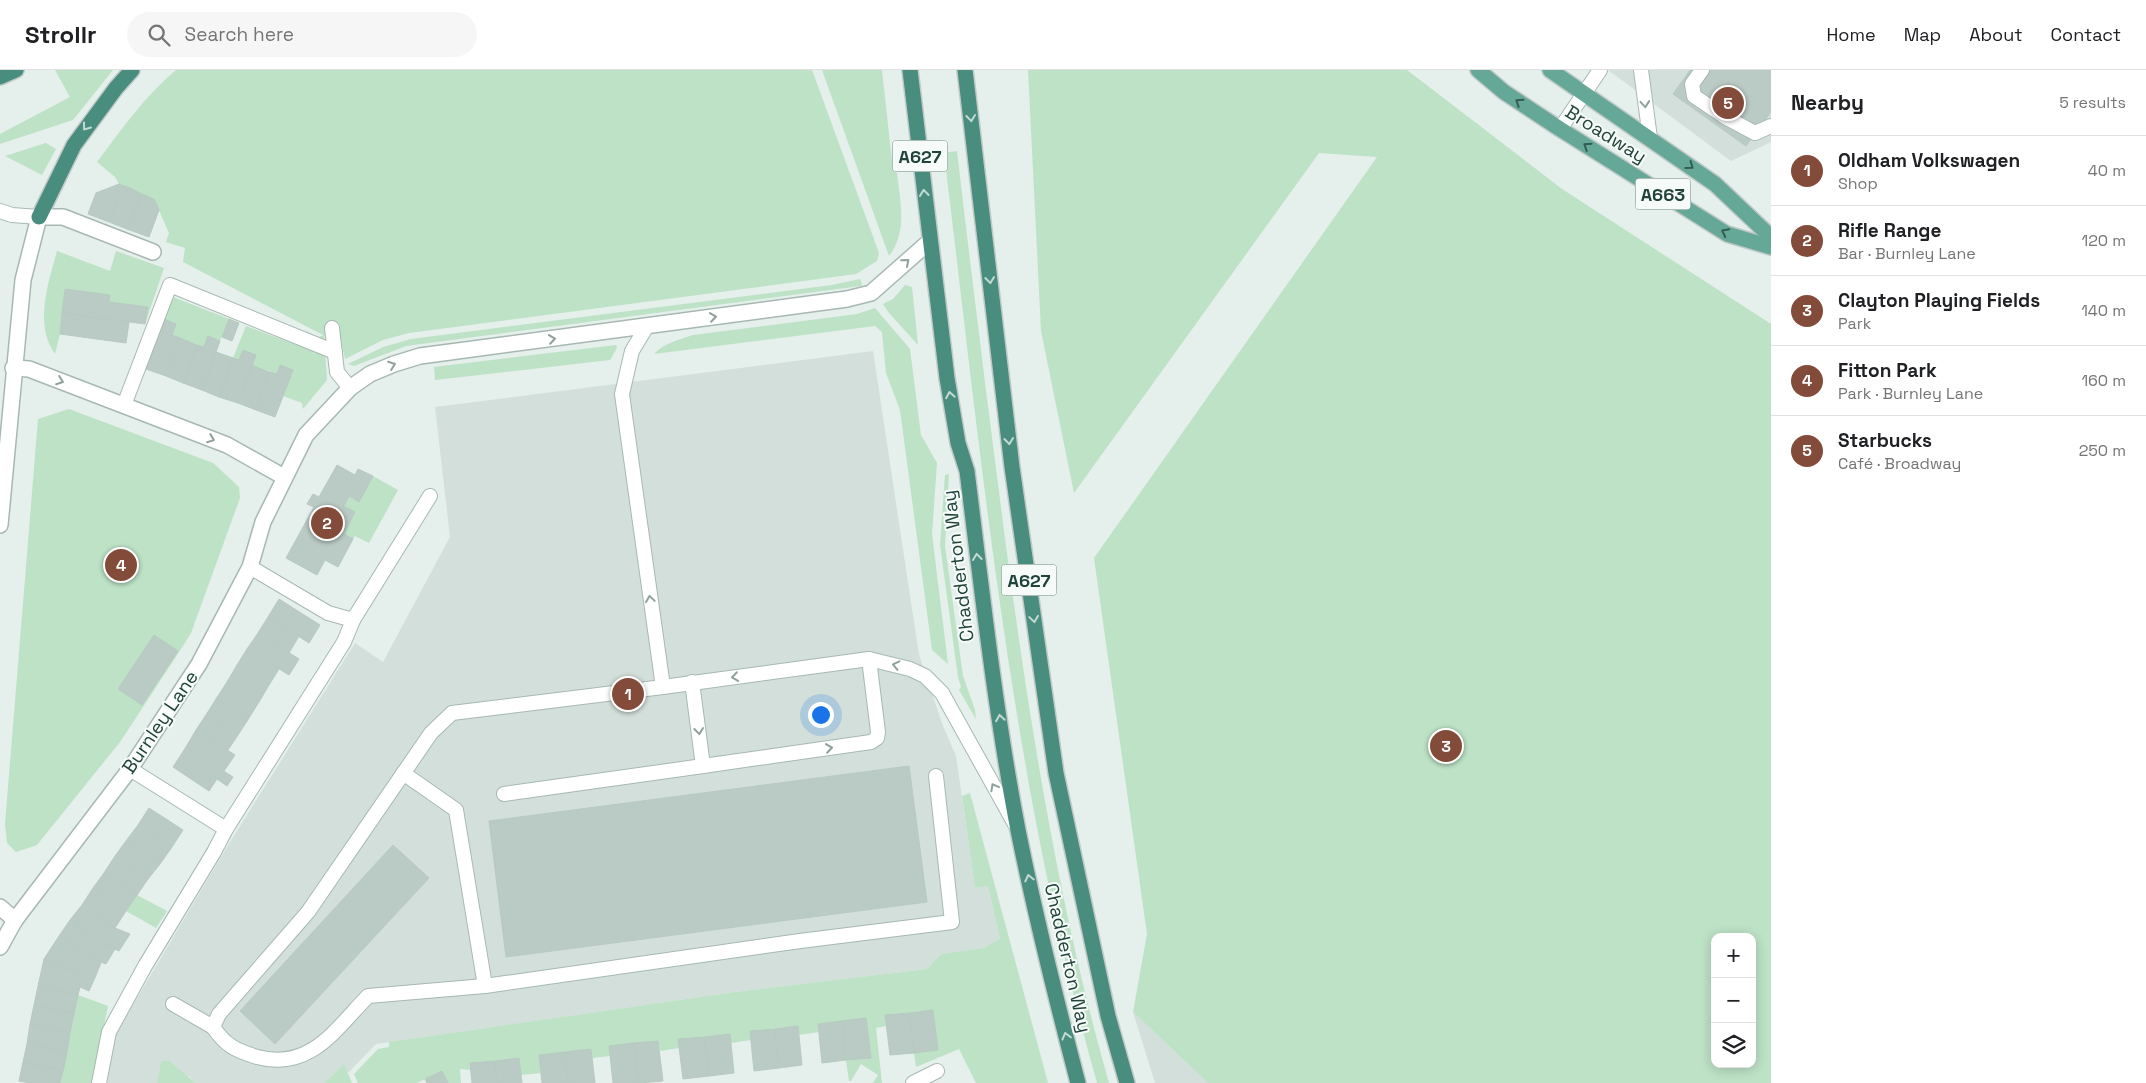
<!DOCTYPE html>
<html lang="en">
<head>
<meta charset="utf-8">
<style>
	:root { --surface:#fff; --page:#f6f6f6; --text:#202124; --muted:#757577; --line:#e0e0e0; --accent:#834b3a }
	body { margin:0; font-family:"Space Grotesk",sans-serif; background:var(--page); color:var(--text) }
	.controls { position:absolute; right:15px; bottom:15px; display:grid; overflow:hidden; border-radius:10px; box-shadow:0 2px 12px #0003 }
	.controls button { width:45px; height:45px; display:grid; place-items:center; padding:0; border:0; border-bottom:1px solid var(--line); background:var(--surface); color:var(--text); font:25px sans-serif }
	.you { position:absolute; left:820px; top:644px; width:18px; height:18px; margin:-12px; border:4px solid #fff; border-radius:50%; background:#1a73e8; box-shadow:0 0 0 8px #1a73e833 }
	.badge { display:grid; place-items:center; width:32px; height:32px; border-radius:50%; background:var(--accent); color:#fff; font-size:16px; font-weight:700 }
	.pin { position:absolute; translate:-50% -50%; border:2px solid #fff; box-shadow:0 1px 5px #0006 }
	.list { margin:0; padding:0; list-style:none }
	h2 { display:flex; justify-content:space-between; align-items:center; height:65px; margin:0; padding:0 20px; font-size:21px }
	h2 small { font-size:16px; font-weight:400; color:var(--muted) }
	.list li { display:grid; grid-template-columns:32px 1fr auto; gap:15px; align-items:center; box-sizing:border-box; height:70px; padding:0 20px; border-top:1px solid var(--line) }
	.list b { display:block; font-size:19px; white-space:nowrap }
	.list p { margin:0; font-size:16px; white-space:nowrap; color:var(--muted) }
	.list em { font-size:16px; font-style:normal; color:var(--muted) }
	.icon { flex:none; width:28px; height:28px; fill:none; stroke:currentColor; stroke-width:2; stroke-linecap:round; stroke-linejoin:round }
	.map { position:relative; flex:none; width:1771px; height:1013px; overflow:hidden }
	header { display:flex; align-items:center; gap:30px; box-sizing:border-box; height:70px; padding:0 25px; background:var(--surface); border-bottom:1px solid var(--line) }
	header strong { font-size:24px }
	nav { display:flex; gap:28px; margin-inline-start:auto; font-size:18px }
	.search { width:350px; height:45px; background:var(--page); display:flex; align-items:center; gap:12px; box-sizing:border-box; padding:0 18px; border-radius:28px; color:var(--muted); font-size:19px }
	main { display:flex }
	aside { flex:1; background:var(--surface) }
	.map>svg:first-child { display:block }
	.built { fill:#d3dfda }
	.green { fill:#bde2c6; fill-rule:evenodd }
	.building { fill:#bacac4; stroke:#b7cac2 }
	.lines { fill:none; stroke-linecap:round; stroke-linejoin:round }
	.service-casing { stroke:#a7b8b2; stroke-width:16 }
	.minor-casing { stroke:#a7b8b2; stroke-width:18 }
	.tertiary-casing { stroke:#a7b8b2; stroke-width:18 }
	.primary-casing { stroke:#c1cac8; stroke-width:18 }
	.trunk-casing { stroke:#c1cac8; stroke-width:18 }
	.service { stroke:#fff; stroke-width:14 }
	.minor { stroke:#fff; stroke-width:15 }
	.tertiary { stroke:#fff; stroke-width:15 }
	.primary { stroke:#66a897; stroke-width:15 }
	.trunk { stroke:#488d7d; stroke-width:15 }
	.oneway { stroke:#335c51 }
	.oneway2 { stroke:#90a19c }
	.oneway3 { stroke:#c2dad4 }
	.labels { text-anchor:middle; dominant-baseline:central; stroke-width:4; stroke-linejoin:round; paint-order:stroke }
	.shield { fill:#f6fbf9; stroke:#627a73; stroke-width:1 }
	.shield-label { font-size:18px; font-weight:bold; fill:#22433a }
	.street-label { font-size:19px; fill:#22433a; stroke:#f6fbf9 }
</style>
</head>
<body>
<header>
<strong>Strollr</strong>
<div class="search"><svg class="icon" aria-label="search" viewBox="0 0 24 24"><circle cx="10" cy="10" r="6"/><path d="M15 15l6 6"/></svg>Search here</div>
<nav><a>Home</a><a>Map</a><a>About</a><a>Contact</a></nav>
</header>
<main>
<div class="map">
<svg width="1771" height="1013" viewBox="0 0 1771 1013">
	<rect width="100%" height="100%" fill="#e5efeb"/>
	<g class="built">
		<path d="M1608 0H1771V72L1731 91Z"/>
		<path d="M873 281 919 585 943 656 956 686 975 818 988 816 1000 869 983 878 941 884 927 899 735 922 376 974 348 1003 343 995 324 1013H196L190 1007 161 991 157 1013H107L115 965 230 772 355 573 383 592 450 467 435 337Z"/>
		<path d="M1133 942 1208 1013H1155Z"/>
	</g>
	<g class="green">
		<path d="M55 0H113L73 50 0 74V64L70 27Z"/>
		<path d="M176 0H812L879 183 877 191 856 204 409 263 383 270 345 289 340 265H324L327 310 303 339 302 333 283 326 292 300 280 295 277 304 252 295 255 285 243 280 239 290 233 288 246 256 302 277 323 265 183 192 185 178 166 172 169 163 154 129 119 114 115 107 97 92C121 60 145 26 176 0Z"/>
		<path d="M822 0H882L893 101 897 103C900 131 908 162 889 186Z"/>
		<path d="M1028 0H1407L1562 119 1771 254V1013H1208L1133 942 1147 864 1094 488 1377 87 1319 83 1074 423 1041 261ZM1715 867H1752V994H1715Z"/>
		<path d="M46 73 56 79 42 105 5 86Z"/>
		<path d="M957 81C973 218 990 355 1008 491 1032 667 1060 842 1109 1013H1097C1011 710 982 394 944 83Z"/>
		<path d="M57 181 110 201 116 181 164 198 145 254 148 237 109 232 110 225 65 219 60 264 55 284C34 255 48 214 57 181Z"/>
		<path d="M860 209 862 214 861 216 853 217 406 276 354 296 348 294 383 277 411 269 832 215Z"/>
		<path d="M905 215 912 217 918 275 889 243 883 234 893 229Z"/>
		<path d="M173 227 229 249 220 271 208 267 204 277 172 265 164 249Z"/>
		<path d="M875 238 910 279 921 365 937 393 932 464 948 594 932 580 900 340 886 303 882 262 875 256 654 284C664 273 679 270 693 265L857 244Z"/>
		<path d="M616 275 617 278 610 290 435 310 434 297Z"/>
		<path d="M69 339 213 393 239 417 240 428 191 563 183 576 120 672 37 775 16 782 7 773 5 754 38 349Z"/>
		<path d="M949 404 945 476 963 606 975 640 976 649 959 620 961 617 958 607 940 475 945 405Z"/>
		<path d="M373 406 398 420 369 473 355 466 353 469 344 464 355 442 344 436 349 426 359 431Z"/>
		<path d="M970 723 1048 1013H976L959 979 916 997 914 983 938 980 933 940 885 945 886 956 876 958 882 1013H873L878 1005 861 994 851 1011H849L846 990 871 987 866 949 818 954 819 962 799 965 798 956 750 961 751 970 731 973 729 964 679 969V978L660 981 658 971 634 973 610 986 592 988 591 979 539 985 541 1003 521 1005 519 988 470 993 471 1000 460 999 461 1013H448L442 1001 417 1013H358L354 1004 378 979 389 977V972L735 922 927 899 941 884 983 878 1000 869 988 816 975 818 962 726Z"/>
		<path d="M137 825 167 841 156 858 126 841Z"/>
		<path d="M78 925 108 936 92 1013H60Z"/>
		<path d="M161 991H169L196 1013H157Z"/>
		<path d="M344 994 352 1013H324Z"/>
	</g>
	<g class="building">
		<path d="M1690 0H1771V42L1746 76 1673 24Z"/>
		<path d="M119 114 130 118 116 132 109 152 88 144 96 123Z"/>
		<path d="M130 118 142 124 127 159 109 152 116 132Z"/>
		<path d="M142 124 154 129 159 140 149 167 127 159Z"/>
		<path d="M65 219 110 225 109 232 148 237 145 254 62 243Z"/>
		<path d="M62 243 129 252 126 273 60 264Z"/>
		<path d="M164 249 176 254 172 265 180 268 166 306 146 299Z"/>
		<path d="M229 249 239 253 232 271 222 267Z"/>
		<path d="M208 266 220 271 202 320 183 313 197 275 204 277Z"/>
		<path d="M180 268 197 275 183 313 166 306Z"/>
		<path d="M243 280 256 285 238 333 219 327 233 288 239 290Z"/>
		<path d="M216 282 233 288 219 327 202 320Z"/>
		<path d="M252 295 269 302 256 340 238 333Z"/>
		<path d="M280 295 293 300 275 347 256 340 269 302 277 304Z"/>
		<path d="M337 395 355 405 358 399 373 406 359 432 349 426 344 436 355 442 344 464 353 469 338 497 325 490 317 505 286 488 314 437 307 434 313 424 319 427Z"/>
		<path d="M279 529 320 555 309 573 268 547Z"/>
		<path d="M268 547 299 566 289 583 258 563Z"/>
		<path d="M258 563 299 589 289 605 247 579Z"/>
		<path d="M154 565 178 581 142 635 118 619Z"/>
		<path d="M247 579 279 599 269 615 237 595Z"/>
		<path d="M237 595 269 615 259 632 227 612Z"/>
		<path d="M227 612 259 632 249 648 216 629Z"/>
		<path d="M216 629 249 648 238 665 206 645Z"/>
		<path d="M206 645 238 665 228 680 196 660Z"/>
		<path d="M196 660 235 685 224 701 186 677Z"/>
		<path d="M186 677 233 707 227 716 217 709 209 721 173 697Z"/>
		<path d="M909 696 927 832 506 887 489 751Z"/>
		<path d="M149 738 183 760 172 777 138 755Z"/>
		<path d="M138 755 172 777 160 794 126 771Z"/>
		<path d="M126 771 160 794 148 809 115 786Z"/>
		<path d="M393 775 429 808 275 974 240 941Z"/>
		<path d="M115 786 148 809 137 825 104 803Z"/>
		<path d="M104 803 137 825 126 841 93 818Z"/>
		<path d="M93 818 126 841 115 858 82 835Z"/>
		<path d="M82 835 115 858 130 864 119 881 103 874 70 850Z"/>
		<path d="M70 850 103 874 115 879 106 894 93 889 59 866Z"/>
		<path d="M59 866 101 893 94 910 44 889Z"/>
		<path d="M44 889 94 910 89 921 80 917 78 925 38 916Z"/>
		<path d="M38 916 78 925 74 944 34 935Z"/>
		<path d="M34 935 74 944 70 963 30 954Z"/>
		<path d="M933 940 938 980 914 983 909 943Z"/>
		<path d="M909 943 914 983 890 985 885 945Z"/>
		<path d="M866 948 871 988 846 990 842 951Z"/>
		<path d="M842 951 846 990 822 993 818 954Z"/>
		<path d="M30 954 70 963 67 982 27 974Z"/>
		<path d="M798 956 802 995 779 998 774 959Z"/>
		<path d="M774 959 779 998 754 1001 750 961Z"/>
		<path d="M730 964 734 1003 709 1006 704 967Z"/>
		<path d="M704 967 709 1006 683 1009 678 969Z"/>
		<path d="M658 971 663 1011 639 1013 634 973Z"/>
		<path d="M634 973 639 1013H613L609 976Z"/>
		<path d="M27 974 67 982 63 1001 23 992Z"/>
		<path d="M591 979 595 1013H568L565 982Z"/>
		<path d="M565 982 568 1013H542L539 985Z"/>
		<path d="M519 988 522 1013H497L494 991Z"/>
		<path d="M494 991 497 1013H472L470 993Z"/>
		<path d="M23 992 63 1001 60 1013H30L19 1011Z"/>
		<path d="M442 1001 448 1013H427L425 1009Z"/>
	</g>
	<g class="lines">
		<g class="service-casing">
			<g id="service">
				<path d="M1641 0 1650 68"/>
				<path d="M1702 0 1692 14 1694 26 1725 47 1755 63 1771 56"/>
				<path d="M1560 59 1600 0"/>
				<path d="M0 141 12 145 39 147"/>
				<path d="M647 256 632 281 622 324 663 617 869 589 910 599 925 606 942 623 1015 754"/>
				<path d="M332 258 337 302 350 318"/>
				<path d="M124 335 170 215 335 282"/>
				<path d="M250 497 328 543 353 550 430 426"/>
				<path d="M692 612 703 696 871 672 877 668 878 662 869 589"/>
				<path d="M663 617 452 643 431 663 308 842 219 944 213 957C226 976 235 980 257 987 310 1001 335 960 368 926L485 916 800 871 952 852 936 706"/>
				<path d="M130 699 226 759"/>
				<path d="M403 703 456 740 485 916"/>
				<path d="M504 724 703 696"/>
				<path d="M173 934 213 957"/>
				<path d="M99 1013 109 962 145 896 214 782 226 759 344 572 353 550"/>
				<path d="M913 1013 937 1001"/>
			</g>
		</g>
		<g class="minor-casing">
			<g id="minor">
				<path d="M39 147H63L153 182"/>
				<path d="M13 298 29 299 227 375 284 407"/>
			</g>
		</g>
		<g class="tertiary-casing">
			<g id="tertiary">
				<path d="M0 455 23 210 39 147"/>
				<path d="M0 837 15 850"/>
				<path d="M0 877 15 850 130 699 199 594 250 497 263 452 306 365 350 318 370 304 394 294 420 286 847 229 871 223 930 171"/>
			</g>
		</g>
		<g class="primary-casing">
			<g id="primary">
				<path d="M1478 0 1504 22 1560 59 1727 164 1771 177"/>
				<path d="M1550 0 1715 114 1771 167"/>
			</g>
		</g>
		<g class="trunk-casing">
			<g id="trunk">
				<path d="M910 0 947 308 958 373 967 401C982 521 995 641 1018 760 1035 845 1056 929 1078 1013"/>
				<path d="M965 0 1012 397 1056 703 1108 946 1127 1013"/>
				<path d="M0 7 16 0"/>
				<path d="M39 147 74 75 116 18 132 0"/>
			</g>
		</g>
		<use href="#service" class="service"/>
		<use href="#minor" class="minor"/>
		<use href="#tertiary" class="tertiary"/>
		<use href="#primary" class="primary"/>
		<use href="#trunk" class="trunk"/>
	</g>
	<defs><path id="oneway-chevron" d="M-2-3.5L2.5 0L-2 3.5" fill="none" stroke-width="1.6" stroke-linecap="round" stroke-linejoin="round" transform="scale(1.25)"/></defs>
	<g class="oneway">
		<use href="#oneway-chevron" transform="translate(1519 32) rotate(-146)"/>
		<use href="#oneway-chevron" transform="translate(1587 76) rotate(-147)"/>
		<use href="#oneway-chevron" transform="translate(1690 96) rotate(36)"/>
		<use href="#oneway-chevron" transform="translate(1725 162) rotate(-153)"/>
	</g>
	<g class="oneway2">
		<use href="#oneway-chevron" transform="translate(1645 34) rotate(85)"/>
		<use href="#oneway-chevron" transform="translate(906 192) rotate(-41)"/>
		<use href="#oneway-chevron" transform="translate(713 247) rotate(-8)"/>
		<use href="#oneway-chevron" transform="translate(552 269) rotate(-8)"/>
		<use href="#oneway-chevron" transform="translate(392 295) rotate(-20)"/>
		<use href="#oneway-chevron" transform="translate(60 311) rotate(20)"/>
		<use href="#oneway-chevron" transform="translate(211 369) rotate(21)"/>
		<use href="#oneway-chevron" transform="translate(650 529) rotate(-98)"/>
		<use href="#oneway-chevron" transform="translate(896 595) rotate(-167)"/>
		<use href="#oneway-chevron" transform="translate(735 607) rotate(172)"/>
		<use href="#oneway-chevron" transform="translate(699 661) rotate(83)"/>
		<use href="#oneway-chevron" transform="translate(829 678) rotate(-8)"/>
		<use href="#oneway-chevron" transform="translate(994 717) rotate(-119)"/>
	</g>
	<g class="oneway3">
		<use href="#oneway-chevron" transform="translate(971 48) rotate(83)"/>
		<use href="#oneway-chevron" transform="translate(86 57) rotate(126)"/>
		<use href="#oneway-chevron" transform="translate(924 123) rotate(-96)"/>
		<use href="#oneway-chevron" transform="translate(990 210) rotate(83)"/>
		<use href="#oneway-chevron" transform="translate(950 325) rotate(-100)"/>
		<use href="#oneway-chevron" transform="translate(1009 371) rotate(83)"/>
		<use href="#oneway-chevron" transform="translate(977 487) rotate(-97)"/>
		<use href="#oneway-chevron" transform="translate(1034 549) rotate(82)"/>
		<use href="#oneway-chevron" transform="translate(1000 648) rotate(-99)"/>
		<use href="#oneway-chevron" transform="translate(1029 808) rotate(-103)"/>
		<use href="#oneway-chevron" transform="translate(1066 966) rotate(-105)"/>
	</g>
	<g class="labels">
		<g class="shield">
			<rect x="892.5" y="70.5" width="55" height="31" rx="4"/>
			<rect x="1635.5" y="108.5" width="55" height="31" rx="4"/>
			<rect x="1001.5" y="494.5" width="55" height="31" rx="4"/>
		</g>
		<g class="shield-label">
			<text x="920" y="86">A627</text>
			<text x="1663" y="124">A663</text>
			<text x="1029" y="510">A627</text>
		</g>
		<g class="street-label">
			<text transform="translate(1606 64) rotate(32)">Broadway</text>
			<text transform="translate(958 496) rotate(-97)">Chadderton Way</text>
			<text transform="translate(160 652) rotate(-56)">Burnley Lane</text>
			<text transform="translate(1068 888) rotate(77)">Chadderton Way</text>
		</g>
	</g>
</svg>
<div class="controls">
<button>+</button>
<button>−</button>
<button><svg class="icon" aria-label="layers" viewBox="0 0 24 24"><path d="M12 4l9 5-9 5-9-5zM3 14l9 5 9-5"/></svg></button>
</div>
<div class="you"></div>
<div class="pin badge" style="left:628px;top:624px">1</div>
<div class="pin badge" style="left:327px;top:453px">2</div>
<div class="pin badge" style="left:1446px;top:676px">3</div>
<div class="pin badge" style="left:121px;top:495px">4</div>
<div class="pin badge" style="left:1728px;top:33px">5</div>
</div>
<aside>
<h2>Nearby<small>5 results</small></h2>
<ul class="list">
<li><span class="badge">1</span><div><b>Oldham Volkswagen</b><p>Shop</p></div><em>40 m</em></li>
<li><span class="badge">2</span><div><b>Rifle Range</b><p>Bar · Burnley Lane</p></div><em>120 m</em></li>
<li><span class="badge">3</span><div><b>Clayton Playing Fields</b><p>Park</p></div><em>140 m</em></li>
<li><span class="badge">4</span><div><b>Fitton Park</b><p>Park · Burnley Lane</p></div><em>160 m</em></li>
<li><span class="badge">5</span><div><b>Starbucks</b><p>Café · Broadway</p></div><em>250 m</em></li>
</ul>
</aside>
</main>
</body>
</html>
